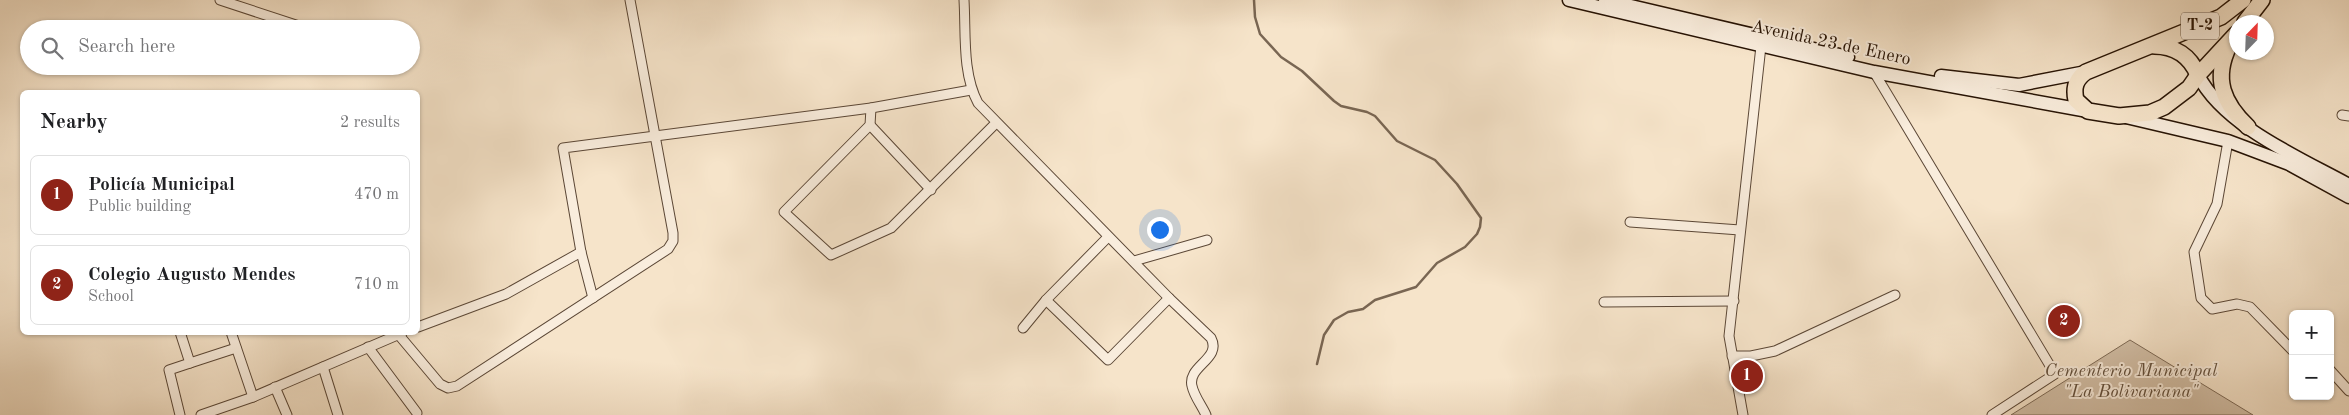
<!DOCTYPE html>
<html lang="en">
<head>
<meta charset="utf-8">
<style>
	:root { --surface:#fff; --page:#f6f6f6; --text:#202124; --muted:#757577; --line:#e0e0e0; --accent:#8f2418 }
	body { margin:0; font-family:"Old Standard TT",serif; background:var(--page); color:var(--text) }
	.controls { position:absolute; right:15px; bottom:15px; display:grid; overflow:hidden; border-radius:8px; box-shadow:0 1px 4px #0004 }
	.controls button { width:45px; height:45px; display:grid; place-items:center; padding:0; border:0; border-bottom:1px solid var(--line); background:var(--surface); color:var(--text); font:25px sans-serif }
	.compass { position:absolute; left:2229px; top:15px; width:45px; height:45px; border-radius:50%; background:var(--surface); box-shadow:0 1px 4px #0004; rotate:23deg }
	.you { position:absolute; left:1159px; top:229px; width:18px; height:18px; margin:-12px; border:4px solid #fff; border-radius:50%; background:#1a73e8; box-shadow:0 0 0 8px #1a73e833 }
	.badge { display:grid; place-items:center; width:32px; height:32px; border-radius:50%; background:var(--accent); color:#fff; font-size:16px; font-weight:700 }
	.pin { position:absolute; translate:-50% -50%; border:2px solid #fff; box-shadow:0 1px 5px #0006 }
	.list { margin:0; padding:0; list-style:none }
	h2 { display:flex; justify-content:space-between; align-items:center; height:65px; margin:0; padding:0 20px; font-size:21px }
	h2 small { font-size:16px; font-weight:400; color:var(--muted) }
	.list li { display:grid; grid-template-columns:32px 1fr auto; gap:15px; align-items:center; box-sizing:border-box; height:80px; margin:0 10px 10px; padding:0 10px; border:1px solid var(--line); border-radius:8px }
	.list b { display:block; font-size:19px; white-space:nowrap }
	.list p { margin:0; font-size:16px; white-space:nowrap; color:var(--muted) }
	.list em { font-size:16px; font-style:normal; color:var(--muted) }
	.icon { flex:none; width:28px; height:28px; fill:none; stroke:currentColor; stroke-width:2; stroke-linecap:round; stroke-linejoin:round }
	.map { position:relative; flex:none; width:2349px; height:415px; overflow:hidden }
	.search { position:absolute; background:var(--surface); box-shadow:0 1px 4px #0004; left:20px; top:20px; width:400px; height:55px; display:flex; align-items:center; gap:12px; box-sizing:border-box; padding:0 18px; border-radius:28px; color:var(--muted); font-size:19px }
	.panel { position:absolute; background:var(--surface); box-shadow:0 1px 4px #0004; left:20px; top:90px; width:400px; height:245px; border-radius:8px }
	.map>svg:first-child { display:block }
	.green { fill:#d3c0a8; stroke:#7d6a56 }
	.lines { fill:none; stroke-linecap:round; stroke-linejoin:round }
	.stream { stroke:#796653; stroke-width:2.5 }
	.minor-casing { stroke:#5b4736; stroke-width:11 }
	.secondary-casing { stroke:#271304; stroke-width:15 }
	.trunk-casing { stroke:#271304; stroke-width:18 }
	.minor { stroke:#f9eddd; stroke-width:9 }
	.secondary { stroke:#f9eddd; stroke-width:12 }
	.trunk { stroke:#f6e4ca; stroke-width:15 }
	.labels { text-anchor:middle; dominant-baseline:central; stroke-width:4; stroke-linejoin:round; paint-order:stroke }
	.shield { fill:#f9eddd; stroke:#665445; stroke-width:1 }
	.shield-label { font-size:16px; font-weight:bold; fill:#271304 }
	.street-label { font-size:18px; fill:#271304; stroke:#f9eddd }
	.park-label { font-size:18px; font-style:italic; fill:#63503d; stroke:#f9eddd }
</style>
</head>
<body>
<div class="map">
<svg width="2349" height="415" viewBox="0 0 2349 415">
	<rect width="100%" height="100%" fill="#f6e4ca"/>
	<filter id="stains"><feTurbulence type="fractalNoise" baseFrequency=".004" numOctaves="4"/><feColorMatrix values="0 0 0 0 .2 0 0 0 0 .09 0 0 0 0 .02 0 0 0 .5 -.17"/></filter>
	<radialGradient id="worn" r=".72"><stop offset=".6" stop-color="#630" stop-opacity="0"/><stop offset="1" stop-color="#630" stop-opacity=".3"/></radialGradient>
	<path class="green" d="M2130 340 2253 415H2011Z"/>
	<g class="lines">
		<path class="stream" d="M1254 0 1255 17 1260 34 1281 57 1302 71 1334 101 1341 106 1367 112 1375 116 1397 141 1435 160 1457 184 1481 218 1480 227 1477 234 1465 247 1437 263 1416 287 1375 300 1363 309 1348 312 1334 320 1324 335 1317 364"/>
		<g class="minor-casing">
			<g id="minor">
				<path d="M220 0 302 27"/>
				<path d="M964 0C966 33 962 73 978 103L1169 298 1211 338C1222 359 1187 366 1192 386 1194 396 1202 406 1206 415"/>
				<path d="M1874 72 2055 374 1992 415"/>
				<path d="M871 108 870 125 784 212 831 255 891 228 996 123"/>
				<path d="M2342 115 2349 116"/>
				<path d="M870 125 931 190"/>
				<path d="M2228 141 2217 204 2194 252 2201 298 2212 309 2237 304 2250 307 2293 351"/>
				<path d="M1630 222 1740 230"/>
				<path d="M1134 261 1207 240"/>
				<path d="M593 298 581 252 563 148 871 108 971 90"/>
				<path d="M1046 300 1108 360 1169 298"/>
				<path d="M1604 302 1734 301"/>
				<path d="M418 327 506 294 581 252"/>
				<path d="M1023 328 1046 300 1108 237"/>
				<path d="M231 332 253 397"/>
				<path d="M398 334 440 384 448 388 457 386 668 249 673 241V233L630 0"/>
				<path d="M368 347 417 413"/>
				<path d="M1732 356H1751L1775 351 1895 295"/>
				<path d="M190 363 236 348"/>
				<path d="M323 367 338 415"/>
				<path d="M2330 370 2349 391"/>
				<path d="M275 387 287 415"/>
				<path d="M180 415 169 370 190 363 180 332"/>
				<path d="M201 415 253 397 402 333"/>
				<path d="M1743 415 1729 336 1761 46"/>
			</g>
		</g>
		<g class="secondary-casing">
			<g id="secondary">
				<path d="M1569 0 1874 72 2088 111"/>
				<path d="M1605 0 1848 57"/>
				<path d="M2198 75C2224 126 2300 158 2349 185"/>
				<path d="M1941 76 2019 85 2086 72"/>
				<path d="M2126 117 2228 141 2289 164 2349 197"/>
			</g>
		</g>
		<g class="trunk-casing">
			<g id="trunk">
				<path d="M2245 22 2262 0"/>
				<path d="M2236 34 2198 75 2189 88 2164 107 2150 113 2119 116 2088 111 2076 100C2073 87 2076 79 2086 72L2221 17 2243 0"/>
				<path d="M2154 46C2175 46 2190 56 2198 75"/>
				<path d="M2229 46C2213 79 2223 103 2248 127"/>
			</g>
		</g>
		<use href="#minor" class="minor"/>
		<use href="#secondary" class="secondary"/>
		<use href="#trunk" class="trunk"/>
	</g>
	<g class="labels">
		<rect class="shield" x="2181" y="12.5" width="38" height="27" rx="4"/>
		<g class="shield-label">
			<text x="2200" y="26">T-2</text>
		</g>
		<g class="street-label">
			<text transform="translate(1831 43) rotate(12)">Avenida 23 de Enero</text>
		</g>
		<g class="park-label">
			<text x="2131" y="371">Cementerio Municipal<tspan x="2131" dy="21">"La Bolivariana"</tspan></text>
		</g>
	</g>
	<rect width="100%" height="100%" filter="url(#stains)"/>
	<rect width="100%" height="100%" fill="url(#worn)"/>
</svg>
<div class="controls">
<button>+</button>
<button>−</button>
</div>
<svg class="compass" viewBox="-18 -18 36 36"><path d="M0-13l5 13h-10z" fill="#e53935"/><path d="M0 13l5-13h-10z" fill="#757577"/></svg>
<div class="you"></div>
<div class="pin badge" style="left:1747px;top:376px">1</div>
<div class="pin badge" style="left:2064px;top:321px">2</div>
<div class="search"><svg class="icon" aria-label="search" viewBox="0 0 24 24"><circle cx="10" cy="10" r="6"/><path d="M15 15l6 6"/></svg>Search here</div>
<section class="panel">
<h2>Nearby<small>2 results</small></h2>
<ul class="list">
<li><span class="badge">1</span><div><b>Policía Municipal</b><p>Public building</p></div><em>470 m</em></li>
<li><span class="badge">2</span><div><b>Colegio Augusto Mendes</b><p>School</p></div><em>710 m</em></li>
</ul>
</section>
</div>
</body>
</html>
